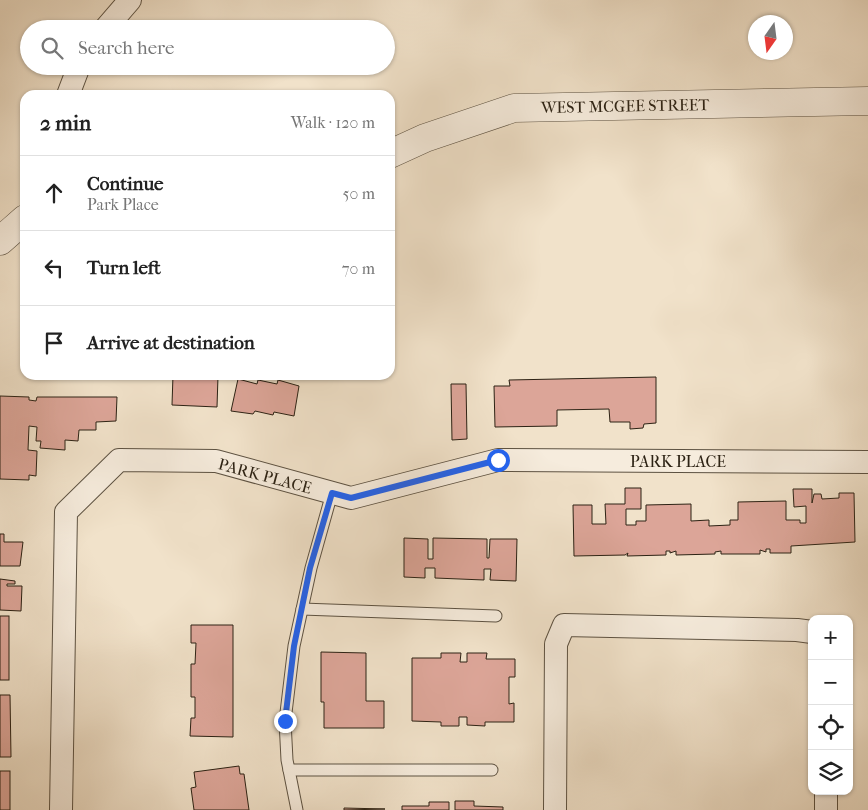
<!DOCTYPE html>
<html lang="en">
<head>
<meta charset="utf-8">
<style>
	:root { --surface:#fff; --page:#f6f6f6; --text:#222; --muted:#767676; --line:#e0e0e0 }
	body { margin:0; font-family:"IM FELL French Canon",serif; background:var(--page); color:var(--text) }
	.controls { position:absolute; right:15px; bottom:15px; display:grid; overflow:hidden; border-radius:10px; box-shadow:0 1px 4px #0004 }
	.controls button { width:45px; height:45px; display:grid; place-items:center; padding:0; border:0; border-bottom:1px solid var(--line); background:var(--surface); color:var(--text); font:25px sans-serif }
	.compass { position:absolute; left:748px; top:15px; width:45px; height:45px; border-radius:50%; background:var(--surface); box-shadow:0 1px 4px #0004; rotate:194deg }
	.stop { position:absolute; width:15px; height:15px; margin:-11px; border:4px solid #2563eb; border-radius:50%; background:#fff }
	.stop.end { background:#2563eb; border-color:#fff; box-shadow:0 1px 5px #0008 }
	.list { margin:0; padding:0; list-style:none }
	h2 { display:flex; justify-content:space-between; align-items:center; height:65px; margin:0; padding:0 20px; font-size:21px }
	h2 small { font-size:16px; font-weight:400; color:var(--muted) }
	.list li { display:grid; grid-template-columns:32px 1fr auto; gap:15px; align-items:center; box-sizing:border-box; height:75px; padding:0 20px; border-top:1px solid var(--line) }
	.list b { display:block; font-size:19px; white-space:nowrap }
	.list p { margin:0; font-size:16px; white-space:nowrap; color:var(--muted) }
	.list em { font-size:16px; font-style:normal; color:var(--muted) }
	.icon { flex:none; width:28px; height:28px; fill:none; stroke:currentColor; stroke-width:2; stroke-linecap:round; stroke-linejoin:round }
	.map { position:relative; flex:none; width:868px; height:810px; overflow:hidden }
	.search { position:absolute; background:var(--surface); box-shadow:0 1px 4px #0004; left:20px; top:20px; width:375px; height:55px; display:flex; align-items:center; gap:12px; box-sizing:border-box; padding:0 18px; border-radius:28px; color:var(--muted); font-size:19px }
	.panel { position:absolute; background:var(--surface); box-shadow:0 1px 4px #0004; left:20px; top:90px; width:375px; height:290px; border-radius:15px }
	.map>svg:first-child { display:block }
	.building { fill:#dca598; stroke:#2c2214 }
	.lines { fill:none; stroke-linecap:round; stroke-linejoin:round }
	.service-casing { stroke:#5d5242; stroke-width:13 }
	.minor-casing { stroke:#5d5242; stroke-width:24 }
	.tertiary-casing { stroke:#5d5242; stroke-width:29 }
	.service { stroke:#f6ecdd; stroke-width:11 }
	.minor { stroke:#f6ecdd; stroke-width:22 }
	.tertiary { stroke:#f6ecdd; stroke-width:28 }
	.route { stroke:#2563eb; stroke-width:6 }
	.labels { text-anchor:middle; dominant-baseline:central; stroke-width:5; stroke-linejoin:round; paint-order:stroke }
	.street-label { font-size:16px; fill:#2c2214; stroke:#f6ecdd }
</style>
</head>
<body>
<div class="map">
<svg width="868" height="810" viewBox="0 0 868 810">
	<rect width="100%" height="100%" fill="#f1e2ca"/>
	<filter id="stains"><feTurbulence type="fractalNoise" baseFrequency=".004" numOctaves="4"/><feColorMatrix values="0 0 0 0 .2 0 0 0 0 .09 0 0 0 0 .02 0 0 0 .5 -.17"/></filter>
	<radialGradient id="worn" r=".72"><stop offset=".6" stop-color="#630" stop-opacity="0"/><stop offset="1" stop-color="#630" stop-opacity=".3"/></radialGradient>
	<g class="building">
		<path d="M173 375 218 376 217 407 172 405Z"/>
		<path d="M656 377V423L644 424 643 428 630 429V422H610L609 409 557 410V426L495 427 494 386H510L509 380Z"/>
		<path d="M238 379 257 384 258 380 277 384 278 380 299 386 294 416 274 412 273 415 255 411 253 414 231 411Z"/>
		<path d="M451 384H466L467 439 452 440Z"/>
		<path d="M0 396 29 397V400L36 401 37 397H117L116 421 96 422V430H79L78 441 65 440V450L40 448 41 441H36L37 427 29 426 28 450 37 451 36 476 29 475V480L0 479Z"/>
		<path d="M625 488H641V509H626V525H636V521H646V505L691 504V521L709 520V526L730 525V520H738V502L786 501V520H800V523H806V506L794 507 793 489H812V503L814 494H821L822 499 839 498V493H854L855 542 791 546V553H770V549H766V552L760 550V554H721V551L715 552V554L676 555V551L670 553V551H666V555L627 556 628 553 625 555 574 556 573 505H592V524H606L605 504H625Z"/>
		<path d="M0 534H4V542H23L20 566H0Z"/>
		<path d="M404 538 428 539V559H433V538L487 539V558H489L490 539H517L516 581 490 580 491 569H484V580L435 578V568H425V578L404 577Z"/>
		<path d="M0 579 15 581V584H7V586H22L21 611 0 610Z"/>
		<rect x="0" y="616" width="9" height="64"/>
		<path d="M191 625H233V737L190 736 191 718H195V697H191V664H195L196 643H191Z"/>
		<path d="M321 652 366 653V701H384V728H324V702H321Z"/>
		<path d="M441 653H461L460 662H467V653H487L486 659H515V677H509V704L514 703V722H485V726L467 725V717H459V726H441V722L412 721V658H441Z"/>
		<path d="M0 695H10L11 757H0Z"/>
		<path d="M239 766 240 774H244L249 810H194L191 788 196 787 194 772Z"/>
		<rect x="0" y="771" width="10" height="39"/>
		<path d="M455 801H474V806L503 807V810H455Z"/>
		<path d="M429 802H449V810H402V806H429Z"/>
		<path d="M344 808 385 809 344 810Z"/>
	</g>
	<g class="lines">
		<g class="service-casing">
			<g id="service">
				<path d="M302 609 496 616"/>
				<path d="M289 770H492"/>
				<path d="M297 810 287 760 285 721 294 646 311 568 332 493"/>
			</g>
		</g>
		<g class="minor-casing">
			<g id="minor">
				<path d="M105 29 130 0"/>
				<path d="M68 95 79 66"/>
				<path d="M826 791V810"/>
				<path d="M61 810 66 512 119 460 216 461 351 498 498 460 868 462"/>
				<path d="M555 810 556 644 564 625 797 630 812 632"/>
			</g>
		</g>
		<g class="tertiary-casing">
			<g id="tertiary">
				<path d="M390 154 425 138 514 108 868 101"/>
				<path d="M0 241 25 219"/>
			</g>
		</g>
		<use href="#service" class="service"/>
		<use href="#minor" class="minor"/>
		<use href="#tertiary" class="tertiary"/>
	</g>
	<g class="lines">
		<path class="route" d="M285 721 294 646 310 568 332 493 351 498 498 460"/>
	</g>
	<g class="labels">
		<g class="street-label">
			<text transform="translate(625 106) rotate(-1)">WEST MCGEE STREET</text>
			<text x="678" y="461">PARK PLACE</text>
			<text transform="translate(265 476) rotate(15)">PARK PLACE</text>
		</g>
	</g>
	<rect width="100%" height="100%" filter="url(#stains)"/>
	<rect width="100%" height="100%" fill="url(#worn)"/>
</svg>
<div class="controls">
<button>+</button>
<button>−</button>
<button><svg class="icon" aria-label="locate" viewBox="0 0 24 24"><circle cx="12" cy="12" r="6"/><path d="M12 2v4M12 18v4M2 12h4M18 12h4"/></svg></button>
<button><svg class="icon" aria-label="layers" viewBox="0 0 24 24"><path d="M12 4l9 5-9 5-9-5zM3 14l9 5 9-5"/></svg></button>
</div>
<svg class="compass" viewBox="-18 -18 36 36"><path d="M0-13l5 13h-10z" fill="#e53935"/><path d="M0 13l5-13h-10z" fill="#767676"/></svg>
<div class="stop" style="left:498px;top:460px"></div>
<div class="stop end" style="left:285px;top:721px"></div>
<div class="search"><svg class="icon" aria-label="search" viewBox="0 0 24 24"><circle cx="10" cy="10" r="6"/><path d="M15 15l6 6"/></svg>Search here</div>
<section class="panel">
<h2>2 min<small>Walk · 120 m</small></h2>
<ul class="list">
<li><svg class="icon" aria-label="ahead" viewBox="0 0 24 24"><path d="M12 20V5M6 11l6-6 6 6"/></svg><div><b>Continue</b><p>Park Place</p></div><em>50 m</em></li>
<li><svg class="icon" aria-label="left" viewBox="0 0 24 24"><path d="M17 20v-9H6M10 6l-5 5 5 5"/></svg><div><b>Turn left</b></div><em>70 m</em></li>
<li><svg class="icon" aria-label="arrive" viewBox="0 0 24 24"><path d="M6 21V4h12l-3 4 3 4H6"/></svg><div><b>Arrive at destination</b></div></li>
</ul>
</section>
</div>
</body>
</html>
